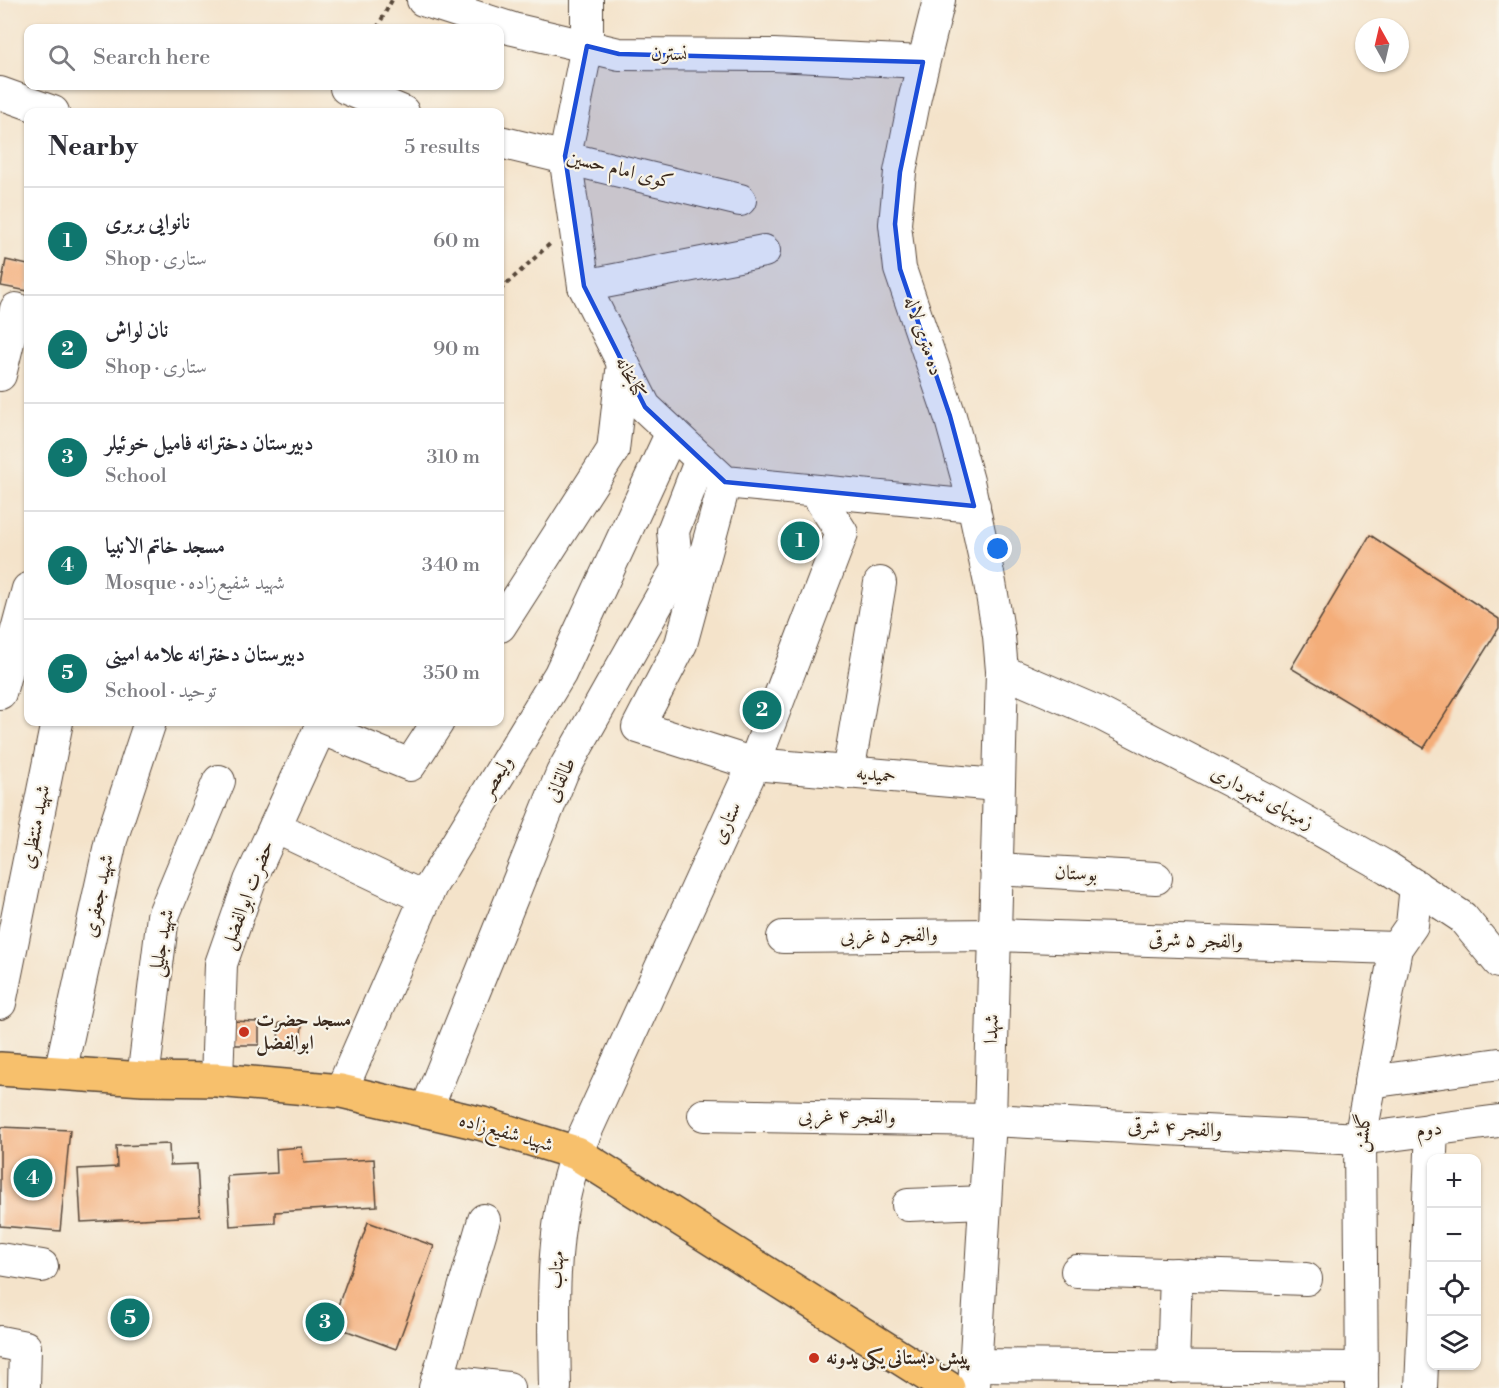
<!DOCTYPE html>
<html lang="en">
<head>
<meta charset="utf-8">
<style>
	:root { --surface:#fff; --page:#f2f2f3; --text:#2b2b33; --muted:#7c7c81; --line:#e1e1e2; --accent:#0f766e }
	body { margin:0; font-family:"Libre Bodoni",Amiri,serif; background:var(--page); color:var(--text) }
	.controls { position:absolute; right:18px; bottom:18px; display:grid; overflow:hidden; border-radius:12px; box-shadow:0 2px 4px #0004 }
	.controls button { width:54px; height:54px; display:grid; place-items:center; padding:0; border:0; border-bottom:2px solid var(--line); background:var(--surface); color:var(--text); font:30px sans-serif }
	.compass { position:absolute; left:1355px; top:18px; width:54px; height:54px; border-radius:50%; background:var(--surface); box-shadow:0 2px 4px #0004; rotate:352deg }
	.you { position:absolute; left:998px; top:549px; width:21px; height:21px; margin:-15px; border:4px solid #fff; border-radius:50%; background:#1a73e8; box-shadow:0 0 0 9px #1a73e833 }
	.badge { display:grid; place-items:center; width:39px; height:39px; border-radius:50%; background:var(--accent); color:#fff; font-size:20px; font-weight:700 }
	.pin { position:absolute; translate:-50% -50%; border:3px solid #fff; box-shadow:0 2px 6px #0006 }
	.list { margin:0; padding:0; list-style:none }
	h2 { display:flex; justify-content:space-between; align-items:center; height:78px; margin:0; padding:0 24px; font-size:26px }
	h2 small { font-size:20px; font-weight:400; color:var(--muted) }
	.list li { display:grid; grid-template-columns:39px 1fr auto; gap:18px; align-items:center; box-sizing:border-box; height:108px; padding:0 24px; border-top:2px solid var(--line) }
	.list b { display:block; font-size:22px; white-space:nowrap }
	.list p { margin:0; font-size:20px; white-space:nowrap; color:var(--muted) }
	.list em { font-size:20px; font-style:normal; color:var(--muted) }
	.icon { flex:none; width:33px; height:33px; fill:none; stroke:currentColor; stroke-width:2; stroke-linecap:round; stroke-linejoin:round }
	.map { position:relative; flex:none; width:1499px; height:1388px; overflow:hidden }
	.search { position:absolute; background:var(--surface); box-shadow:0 2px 4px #0004; left:24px; top:24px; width:480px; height:66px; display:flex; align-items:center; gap:15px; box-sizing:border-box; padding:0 21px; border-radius:12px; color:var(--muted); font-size:22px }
	.panel { position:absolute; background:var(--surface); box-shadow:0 2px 4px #0004; left:24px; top:108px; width:480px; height:618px; border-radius:12px }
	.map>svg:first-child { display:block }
	.building { fill:#f4ae7a }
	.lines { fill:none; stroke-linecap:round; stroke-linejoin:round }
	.minor-casing { stroke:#574638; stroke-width:34 }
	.major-casing { stroke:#574638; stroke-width:36 }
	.path { stroke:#574638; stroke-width:4; stroke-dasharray:4.5 4.5; stroke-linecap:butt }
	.minor { stroke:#fff; stroke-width:32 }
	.major { stroke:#f7c06c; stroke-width:33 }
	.marked { fill:#1d4ed8; fill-opacity:0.2; stroke:#1d4ed8; stroke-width:4.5; stroke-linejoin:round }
	.poi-dot { fill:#c8321e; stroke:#f7f3e8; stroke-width:2 }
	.labels { text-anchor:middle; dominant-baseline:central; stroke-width:4.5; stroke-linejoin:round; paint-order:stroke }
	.street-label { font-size:20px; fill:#3b2a1e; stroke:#f7f3e8 }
	.poi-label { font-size:20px; font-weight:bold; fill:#3b2a1e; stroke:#f7f3e8; text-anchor:start }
</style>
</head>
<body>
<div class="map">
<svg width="1499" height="1388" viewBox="0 0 1499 1388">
	<rect width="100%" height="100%" fill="#f7f3e8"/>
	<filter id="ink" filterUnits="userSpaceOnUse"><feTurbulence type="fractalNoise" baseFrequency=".0167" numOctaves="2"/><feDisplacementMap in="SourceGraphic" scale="12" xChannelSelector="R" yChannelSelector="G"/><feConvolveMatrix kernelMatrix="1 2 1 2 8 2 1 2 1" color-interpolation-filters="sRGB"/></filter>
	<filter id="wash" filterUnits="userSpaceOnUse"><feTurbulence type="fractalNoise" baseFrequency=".008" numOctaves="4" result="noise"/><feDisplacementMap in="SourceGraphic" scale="24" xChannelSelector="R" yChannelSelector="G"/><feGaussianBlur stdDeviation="1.35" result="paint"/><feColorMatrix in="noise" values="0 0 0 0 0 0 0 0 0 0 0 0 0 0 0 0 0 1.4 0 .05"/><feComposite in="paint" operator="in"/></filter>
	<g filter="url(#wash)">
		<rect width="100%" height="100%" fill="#f4e3ca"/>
		<g id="blocks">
			<g class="building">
				<path d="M6 260 28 265V291L1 286Z"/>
				<path d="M790 527 813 538 806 554 787 544Z"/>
				<path d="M1370 535 1499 619V628L1424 748 1291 668Z"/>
				<path d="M230 1021 259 1022V1045H234Z"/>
				<path d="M279 1023 302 1024 300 1049 278 1047Z"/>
				<path d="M0 1127 70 1130 60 1231 0 1226Z"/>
				<path d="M169 1144 170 1165 197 1164 200 1216 81 1222 78 1169 117 1167 116 1146Z"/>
				<path d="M302 1147 304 1163 374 1159 377 1206 275 1212V1223L230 1226 227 1176 277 1173 276 1149Z"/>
				<path d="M368 1222 434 1246 396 1349 331 1325Z"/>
			</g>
		</g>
	</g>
	<g filter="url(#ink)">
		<use href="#blocks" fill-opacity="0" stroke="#574638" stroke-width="1.5"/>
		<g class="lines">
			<g class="minor-casing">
				<g id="minor">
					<path d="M423 0 513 29 619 54 773 55 923 62"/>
					<path d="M587 0V46L565 156 584 286 645 407 725 482 974 506"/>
					<path d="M939 0 915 97 900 172 895 224 900 269 950 416 968 481 990 583 999 636 1002 671 990 1120 974 1388"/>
					<path d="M346 88 403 112"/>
					<path d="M0 93 53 112"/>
					<path d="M500 142 740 200"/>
					<path d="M584 286 764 251"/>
					<path d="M0 375 16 309"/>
					<path d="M725 482 681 644 638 727 754 764 997 785"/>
					<path d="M500 626 613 450 623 363"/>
					<path d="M1002 671 1097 712 1269 801 1388 868 1462 917 1499 962"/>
					<path d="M0 693 28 589"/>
					<path d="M320 728 410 765 438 722"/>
					<path d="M848 773 880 583"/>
					<path d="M275 827 425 898"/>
					<path d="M996 869 1156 878"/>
					<path d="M783 937 995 935 1396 948"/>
					<path d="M0 1003 57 722"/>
					<path d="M60 1073 111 840 150 722"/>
					<path d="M143 1079 163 916 219 781"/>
					<path d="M217 1080 221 964 250 881 323 722"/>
					<path d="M1370 1082 1499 1064"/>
					<path d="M341 1091 431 886 560 674 672 432"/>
					<path d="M426 1111 562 773 677 569 673 531 701 459"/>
					<path d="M704 1115 990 1120 1360 1139 1499 1121"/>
					<path d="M908 1205 985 1202"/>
					<path d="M0 1259 42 1266"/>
					<path d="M1077 1271 1306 1279"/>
					<path d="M0 1342 25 1347 24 1388"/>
					<path d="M975 1365 1362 1368"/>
					<path d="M1173 1367 1176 1274"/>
					<path d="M437 1380 508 1388"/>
					<path d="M435 1388 484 1220"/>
					<path d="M555 1388C554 1328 551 1257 564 1198 567 1183 572 1168 576 1153L754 764 842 533 815 491"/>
					<path d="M1362 1388 1360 1139 1396 948 1412 925 1416 886"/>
					<path d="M1421 1388 1432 1129"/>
				</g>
			</g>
			<g class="major-casing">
				<path id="major" d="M0 1069 143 1079 217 1080 341 1091 483 1124 576 1153 948 1388"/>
			</g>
			<g class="path">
				<path d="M377 28 392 0"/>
				<path d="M500 290 552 242"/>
			</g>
			<use href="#minor" class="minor"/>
			<use href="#major" class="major"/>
		</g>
	</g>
	<path class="marked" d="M587 46 619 54 923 62 900 172 895 224 900 269 950 416 974 506 725 482 645 407 584 286 565 156Z"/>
	<g class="poi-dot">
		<circle cx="244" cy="1032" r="6"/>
		<circle cx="814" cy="1358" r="6"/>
	</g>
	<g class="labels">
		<g class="street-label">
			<text x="669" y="54">نسترن</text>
			<text transform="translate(620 170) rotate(14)">کوی امام حسین</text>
			<text transform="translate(923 336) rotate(71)">ده متری لاله</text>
			<text transform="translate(630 378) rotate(63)">کتابخانه</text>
			<text transform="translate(876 775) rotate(5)">حمیدیه</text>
			<text transform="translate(497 777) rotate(-59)">ولیعصر</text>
			<text transform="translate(561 780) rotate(-65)">طالقانی</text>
			<text transform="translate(1262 798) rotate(28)">زمینهای شهرداری</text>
			<text transform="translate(727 823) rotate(-65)">ستاری</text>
			<text transform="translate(36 827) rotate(-79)">شهید منتظری</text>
			<text transform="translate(1076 874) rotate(3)">بوستان</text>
			<text transform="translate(248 895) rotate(-69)">حضرت ابوالفضل</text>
			<text transform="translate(99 896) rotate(-78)">شهید جعفری</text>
			<text transform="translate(889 936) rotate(-1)">والفجر ۵ غربی</text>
			<text transform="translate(1196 941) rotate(2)">والفجر ۵ شرقی</text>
			<text transform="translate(162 943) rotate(-80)">شهید جلیلی</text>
			<text transform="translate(992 1029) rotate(-88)">شهدا</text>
			<text transform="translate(847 1117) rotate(1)">والفجر ۴ غربی</text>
			<text transform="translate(1175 1129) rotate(3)">والفجر ۴ شرقی</text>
			<text transform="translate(1429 1130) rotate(-7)">دوم</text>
			<text transform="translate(506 1133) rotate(16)">شهید شفیع‌زاده</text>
			<text transform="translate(1363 1133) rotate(-84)">گلشن</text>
			<text transform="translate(557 1270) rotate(-86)">مهتاب</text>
		</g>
		<g class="poi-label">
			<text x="256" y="1020">مسجد حضرت<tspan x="256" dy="23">ابوالفضل</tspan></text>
			<text x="826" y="1358">پیش دبستانی یکی یدونه</text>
		</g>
	</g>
</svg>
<div class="controls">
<button>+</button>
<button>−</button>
<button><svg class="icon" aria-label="locate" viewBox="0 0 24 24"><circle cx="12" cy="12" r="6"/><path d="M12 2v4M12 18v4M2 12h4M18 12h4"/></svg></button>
<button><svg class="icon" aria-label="layers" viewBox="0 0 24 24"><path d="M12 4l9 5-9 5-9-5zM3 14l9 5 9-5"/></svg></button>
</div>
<svg class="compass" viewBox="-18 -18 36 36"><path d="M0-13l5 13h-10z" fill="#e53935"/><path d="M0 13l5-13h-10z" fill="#7c7c81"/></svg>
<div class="you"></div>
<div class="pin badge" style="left:800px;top:541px">1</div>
<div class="pin badge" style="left:762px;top:710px">2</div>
<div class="pin badge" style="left:325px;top:1322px">3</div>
<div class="pin badge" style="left:33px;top:1178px">4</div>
<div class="pin badge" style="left:130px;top:1318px">5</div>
<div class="search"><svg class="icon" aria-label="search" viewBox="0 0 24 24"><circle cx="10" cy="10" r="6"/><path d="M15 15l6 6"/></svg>Search here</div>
<section class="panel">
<h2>Nearby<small>5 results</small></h2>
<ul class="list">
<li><span class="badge">1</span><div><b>نانوایی بربری</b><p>Shop · ستاری</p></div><em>60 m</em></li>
<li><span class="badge">2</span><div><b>نان لواش</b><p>Shop · ستاری</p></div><em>90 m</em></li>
<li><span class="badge">3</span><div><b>دبیرستان دخترانه فامیل خوئیلر</b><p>School</p></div><em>310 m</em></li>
<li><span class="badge">4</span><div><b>مسجد خاتم الانبیا</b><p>Mosque · شهید شفیع‌زاده</p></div><em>340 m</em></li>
<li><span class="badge">5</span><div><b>دبیرستان دخترانه علامه امینی</b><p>School · توحید</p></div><em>350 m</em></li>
</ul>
</section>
</div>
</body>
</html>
